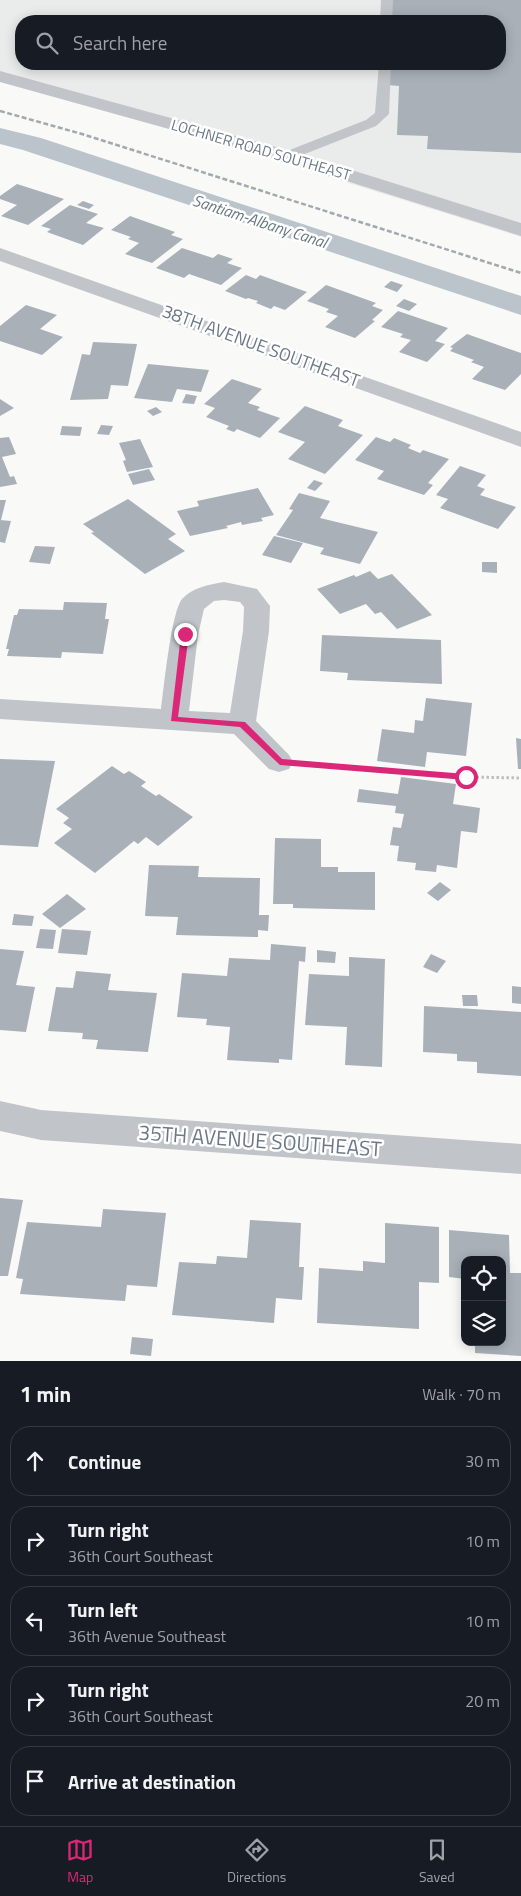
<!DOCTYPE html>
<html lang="en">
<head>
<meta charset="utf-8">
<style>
  body { margin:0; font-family:"Titillium Web",sans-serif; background:#242831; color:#f1f3f6 }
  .controls { position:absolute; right:15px; bottom:15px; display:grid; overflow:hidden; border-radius:10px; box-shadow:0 2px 12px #0003 }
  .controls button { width:45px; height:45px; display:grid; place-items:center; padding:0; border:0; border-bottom:1px solid #363941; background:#171b24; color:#f1f3f6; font:25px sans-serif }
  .stop { position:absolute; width:15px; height:15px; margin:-11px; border:4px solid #db2777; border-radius:50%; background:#fff }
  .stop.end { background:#db2777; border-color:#fff; box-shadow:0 1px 5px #0008 }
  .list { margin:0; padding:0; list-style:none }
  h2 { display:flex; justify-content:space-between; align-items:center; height:65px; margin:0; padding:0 20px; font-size:21px }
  h2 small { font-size:16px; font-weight:400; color:#9ea1a6 }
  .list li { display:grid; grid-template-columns:32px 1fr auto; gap:15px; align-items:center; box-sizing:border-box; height:70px; margin:0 10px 10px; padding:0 10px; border:1px solid #363941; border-radius:20px }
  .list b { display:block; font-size:19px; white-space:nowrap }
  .list p { margin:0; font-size:16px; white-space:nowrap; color:#9ea1a6 }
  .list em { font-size:16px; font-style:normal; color:#9ea1a6 }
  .icon { flex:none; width:28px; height:28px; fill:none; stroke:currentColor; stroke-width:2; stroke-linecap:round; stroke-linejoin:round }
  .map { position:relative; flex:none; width:521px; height:1361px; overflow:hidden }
  .search { position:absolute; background:#171b24; box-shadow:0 2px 12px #0003; left:15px; right:15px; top:15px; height:55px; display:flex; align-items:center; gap:12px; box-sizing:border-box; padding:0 18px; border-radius:20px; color:#9ea1a6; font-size:19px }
  .sheet { height:465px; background:#171b24 }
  nav { display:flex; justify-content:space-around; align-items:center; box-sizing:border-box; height:70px; border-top:1px solid #363941; background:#171b24; font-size:14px; color:#9ea1a6 }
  nav a { display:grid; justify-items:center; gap:2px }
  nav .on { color:#db2777 }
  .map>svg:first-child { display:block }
  .built { fill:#eaebeb; fill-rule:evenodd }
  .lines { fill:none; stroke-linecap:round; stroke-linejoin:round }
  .canal { fill:#bbc4ca; fill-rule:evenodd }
  .building { fill:#a9b0b8 }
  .path { stroke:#bcbec1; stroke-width:3; stroke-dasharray:2.5 2.5; stroke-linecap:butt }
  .service { fill:#c1c5c9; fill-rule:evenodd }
  .minor { fill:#c1c5c9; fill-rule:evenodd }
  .tertiary { fill:#c1c5c9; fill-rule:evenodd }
  .rail { stroke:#a3a9af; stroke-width:2.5; stroke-dasharray:5 2.5; stroke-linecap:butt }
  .route { fill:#db2777 }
  .labels { text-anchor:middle; stroke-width:5; stroke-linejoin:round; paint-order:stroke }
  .far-street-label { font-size:15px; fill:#6a7887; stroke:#fff }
  .far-water-label { font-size:16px; font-style:italic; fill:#667782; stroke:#fff }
  .street-label { font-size:18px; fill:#6a7887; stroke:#fff }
  .near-street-label { font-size:21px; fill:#6a7887; stroke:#fff }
</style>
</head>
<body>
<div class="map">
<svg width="521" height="1361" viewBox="0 0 521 1361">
  <rect width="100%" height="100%" fill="#f9faf8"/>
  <!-- built -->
  <path class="built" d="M0,0H521V237L0,74ZM21,21H500V64H21Z"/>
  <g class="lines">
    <!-- canal -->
    <polygon class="canal" points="0,128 41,138 521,296 521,315 23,150 0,144"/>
  </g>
  <!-- building -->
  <g class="building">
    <polygon points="392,0 521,0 521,153 427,149 428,136 397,135 399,86 388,85 389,64 500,64 500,21 391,21"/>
    <polygon points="17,184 64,199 28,225 1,216 17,205 0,199 0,196"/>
    <polygon points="83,201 94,205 89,209 77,205"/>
    <polygon points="70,205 98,214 86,223 104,228 83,245 47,232 51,229 41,226"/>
    <polygon points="130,216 175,232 171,235 183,239 152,263 125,254 139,243 128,239 131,237 111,230"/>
    <polygon points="182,248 213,258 218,254 233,259 227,263 242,268 221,285 189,274 184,278 156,268"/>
    <polygon points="246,275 256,279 260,275 307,292 285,310 274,306 271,309 256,303 258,301 248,298 246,299 225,291"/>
    <polygon points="391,281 403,285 397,292 384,287"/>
    <polygon points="326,285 376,303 372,306 383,310 372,320 375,321 355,338 325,327 338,316 326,312 329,309 307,301"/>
    <polygon points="404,299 417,304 409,311 396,306"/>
    <polygon points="26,305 57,315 40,329 63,337 42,355 0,341 0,326"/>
    <polygon points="398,311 448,328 435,341 445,344 427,362 399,352 411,340 400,337 403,334 381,327"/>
    <polygon points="467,334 521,353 521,374 505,390 472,379 484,367 471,362 474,360 450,351 453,348 450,347"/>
    <polygon points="93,342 137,344 128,386 111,385 108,399 70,400 82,354 90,355"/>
    <polygon points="148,364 209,370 201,392 177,389 172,402 134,398"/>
    <polygon points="232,379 262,389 248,403 260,407 257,410 280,418 260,438 237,429 234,432 226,429 229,426 206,417 215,408 204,404"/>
    <polygon points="186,394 197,396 194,404 182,403"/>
    <polygon points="0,399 14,408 0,416"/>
    <polygon points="305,406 343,420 338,426 363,435 325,474 288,459 305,442 278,432"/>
    <polygon points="156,407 162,412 153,416 147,411"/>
    <polygon points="101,425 113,426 109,435 97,434"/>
    <polygon points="62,426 82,427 80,436 60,435"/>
    <polygon points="9,437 16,454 2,457 10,477 14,476 17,484 0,487 0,438"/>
    <polygon points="376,437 390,442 394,438 411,445 408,448 420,453 423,450 449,459 428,483 433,485 424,495 377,479 384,471 355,460"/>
    <polygon points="140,439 153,467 127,472 123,461 126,460 119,443"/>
    <polygon points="460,466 486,475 477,486 485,489 480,495 516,507 498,529 440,508 448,499 436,495"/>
    <polygon points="149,469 155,480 133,485 128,474"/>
    <polygon points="314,480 323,483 315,491 307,488"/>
    <polygon points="258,488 274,515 261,518 263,521 242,525 241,522 226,526 228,528 190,536 177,511 199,506 197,501"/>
    <polygon points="299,493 330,501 320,518 378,532 360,564 320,554 324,548 276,535 293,510 289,509"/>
    <polygon points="128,499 176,534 168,539 185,551 145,574 91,533 94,532 83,524"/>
    <polygon points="0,500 6,500 1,520 0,520"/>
    <polygon points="0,520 11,521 5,543 0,542"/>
    <polygon points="274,536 303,543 291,563 262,555"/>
    <polygon points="35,546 55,547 50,564 29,562"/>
    <polygon points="482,562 497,562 497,573 482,572"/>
    <polygon points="370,571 378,579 392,574 432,615 397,629 381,612 375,614 366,604 340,614 317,589 354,575 356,577"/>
    <polygon points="64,602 107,603 105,619 109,619 103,654 62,652 61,658 7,656 9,649 6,649 14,615 17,615 19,609 63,610"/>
    <polygon points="322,635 441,640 442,684 347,680 348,673 320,671"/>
    <polygon points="426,698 472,703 466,756 427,752 425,767 377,761 382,729 414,733 415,720 423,721"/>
    <polygon points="516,738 521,739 521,769 518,769"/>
    <polygon points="0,759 55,761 38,847 0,845"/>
    <polygon points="112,766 124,774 129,771 146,782 141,786 156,796 159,794 193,817 158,846 146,837 138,844 134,841 95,873 54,843 72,829 63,823 69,818 56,809"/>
    <polygon points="401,777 456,784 453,804 480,808 477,833 461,831 457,868 437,865 436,872 415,870 416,863 397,861 399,846 390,845 393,827 401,828 404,814 395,813 396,806 357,802 359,789 398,794"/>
    <polygon points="275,838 321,839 321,867 338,867 338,872 375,872 375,910 293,908 293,904 273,904"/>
    <polygon points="149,865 199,866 198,877 260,878 259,915 269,915 268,931 258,930 258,937 176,935 178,917 145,916"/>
    <polygon points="440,882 451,890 438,901 427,893"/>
    <polygon points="67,894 86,909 60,928 42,914"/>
    <polygon points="14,914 34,916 32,926 12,925"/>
    <polygon points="40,929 56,930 53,949 36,948"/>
    <polygon points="62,929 91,931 87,955 58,953"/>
    <polygon points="271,944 306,947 305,962 299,961 292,1060 279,1059 279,1063 227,1060 230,1027 206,1025 207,1019 177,1017 182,973 227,976 229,958 270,960"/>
    <polygon points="0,949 24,951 16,985 35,987 26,1032 0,1030"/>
    <polygon points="317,950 336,952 335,963 317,962"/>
    <polygon points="431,954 446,961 437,973 423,967"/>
    <polygon points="349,957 385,959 382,1067 345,1065 347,1027 305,1025 309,974 349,976"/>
    <polygon points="76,971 111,974 108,990 157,993 148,1052 96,1049 98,1040 82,1039 83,1033 48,1031 56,987 73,988"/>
    <polygon points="512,986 521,987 521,1004 512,1003"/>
    <polygon points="462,995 477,995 478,1006 463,1006"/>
    <polygon points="424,1006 521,1012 521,1076 477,1073 477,1062 457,1061 457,1054 423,1052"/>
    <polygon points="0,1198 23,1200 8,1276 0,1276"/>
    <polygon points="103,1209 166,1213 157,1287 127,1285 125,1301 20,1294 23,1279 16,1278 27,1222 101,1227"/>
    <polygon points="250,1220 301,1223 299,1267 304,1267 302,1300 276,1298 274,1323 172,1315 179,1262 216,1264 217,1256 247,1258"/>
    <polygon points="385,1223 439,1227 439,1283 419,1282 419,1329 317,1323 319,1268 363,1271 363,1261 385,1263"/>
    <polygon points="449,1230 509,1235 510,1273 521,1273 521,1356 475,1353 475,1342 502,1342 502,1260 465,1260 465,1279 449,1277"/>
    <polygon points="132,1337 153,1339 151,1356 130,1354"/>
  </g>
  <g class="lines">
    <!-- path -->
    <polyline class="path" points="307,764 466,777 521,778"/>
    <!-- service -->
    <g class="service">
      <polygon points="381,0 393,0 392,21 380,21"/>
      <polygon points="379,64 391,64 389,114 376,126 292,159 282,159 280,156 282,153 366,120 375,113"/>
    </g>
    <!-- minor -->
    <g class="minor">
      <polygon points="0,248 521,432 521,447 0,261"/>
      <path d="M224,582L257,589L270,606L269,631L256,721L289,755L293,762L289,769L279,772L269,769L234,734L0,719V699L161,709C164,688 171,613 182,599C193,587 208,585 224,582ZM224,600L240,602L244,607L243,631L230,713L189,711L198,635L204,609L214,601Z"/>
      <polygon points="0,1101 41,1110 521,1144 521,1174 41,1140 0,1131"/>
    </g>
    <!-- tertiary -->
    <polygon class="tertiary" points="0,71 294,152 521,223 521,236 280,160 0,82"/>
    <!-- rail -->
    <polyline class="rail" points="0,111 82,134 521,273"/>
  </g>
  <!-- route -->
  <polygon class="route" points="185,632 189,634 178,717 245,722 282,759 466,774 470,777 466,780 280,765 240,727 171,721 181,634"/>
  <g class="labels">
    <!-- far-street labels -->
    <g class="far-street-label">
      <text transform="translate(261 150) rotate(16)" y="5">LOCHNER ROAD SOUTHEAST</text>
    </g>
    <!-- far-water labels -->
    <g class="far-water-label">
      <text transform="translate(260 221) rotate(18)" y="6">Santiam-Albany Canal</text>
    </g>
    <!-- street labels -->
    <g class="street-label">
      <text transform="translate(261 346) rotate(20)" y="6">38TH AVENUE SOUTHEAST</text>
    </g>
    <!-- near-street labels -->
    <g class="near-street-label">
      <text transform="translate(260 1141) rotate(4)" y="7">35TH AVENUE SOUTHEAST</text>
    </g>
  </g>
</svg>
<div class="controls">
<button><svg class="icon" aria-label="locate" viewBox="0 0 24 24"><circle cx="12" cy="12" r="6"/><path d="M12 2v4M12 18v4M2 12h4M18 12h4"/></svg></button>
<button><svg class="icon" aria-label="layers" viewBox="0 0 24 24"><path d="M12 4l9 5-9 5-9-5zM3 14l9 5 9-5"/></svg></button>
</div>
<div class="stop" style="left:466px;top:777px"></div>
<div class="stop end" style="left:185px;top:634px"></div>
<div class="search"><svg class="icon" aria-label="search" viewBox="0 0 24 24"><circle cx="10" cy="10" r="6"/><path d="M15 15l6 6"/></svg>Search here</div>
</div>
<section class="sheet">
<h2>1 min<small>Walk · 70 m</small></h2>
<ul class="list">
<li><svg class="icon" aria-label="ahead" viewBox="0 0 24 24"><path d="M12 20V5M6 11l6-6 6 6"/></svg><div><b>Continue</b></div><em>30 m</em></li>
<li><svg class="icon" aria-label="right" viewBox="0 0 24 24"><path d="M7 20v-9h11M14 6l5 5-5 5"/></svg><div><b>Turn right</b><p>36th Court Southeast</p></div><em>10 m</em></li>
<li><svg class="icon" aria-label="left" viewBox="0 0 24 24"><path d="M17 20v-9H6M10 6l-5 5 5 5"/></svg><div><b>Turn left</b><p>36th Avenue Southeast</p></div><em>10 m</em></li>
<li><svg class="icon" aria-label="right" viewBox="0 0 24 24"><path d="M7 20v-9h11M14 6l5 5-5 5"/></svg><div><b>Turn right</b><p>36th Court Southeast</p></div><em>20 m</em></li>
<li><svg class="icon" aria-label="arrive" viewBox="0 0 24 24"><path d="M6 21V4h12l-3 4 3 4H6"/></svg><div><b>Arrive at destination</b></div></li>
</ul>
</section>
<nav>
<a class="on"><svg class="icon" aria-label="map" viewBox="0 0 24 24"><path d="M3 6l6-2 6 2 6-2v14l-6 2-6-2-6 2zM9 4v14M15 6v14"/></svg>Map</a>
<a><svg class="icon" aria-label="directions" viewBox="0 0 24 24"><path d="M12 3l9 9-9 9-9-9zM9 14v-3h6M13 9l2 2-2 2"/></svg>Directions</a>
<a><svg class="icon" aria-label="saved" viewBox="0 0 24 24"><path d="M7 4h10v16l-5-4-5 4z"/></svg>Saved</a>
</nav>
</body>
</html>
